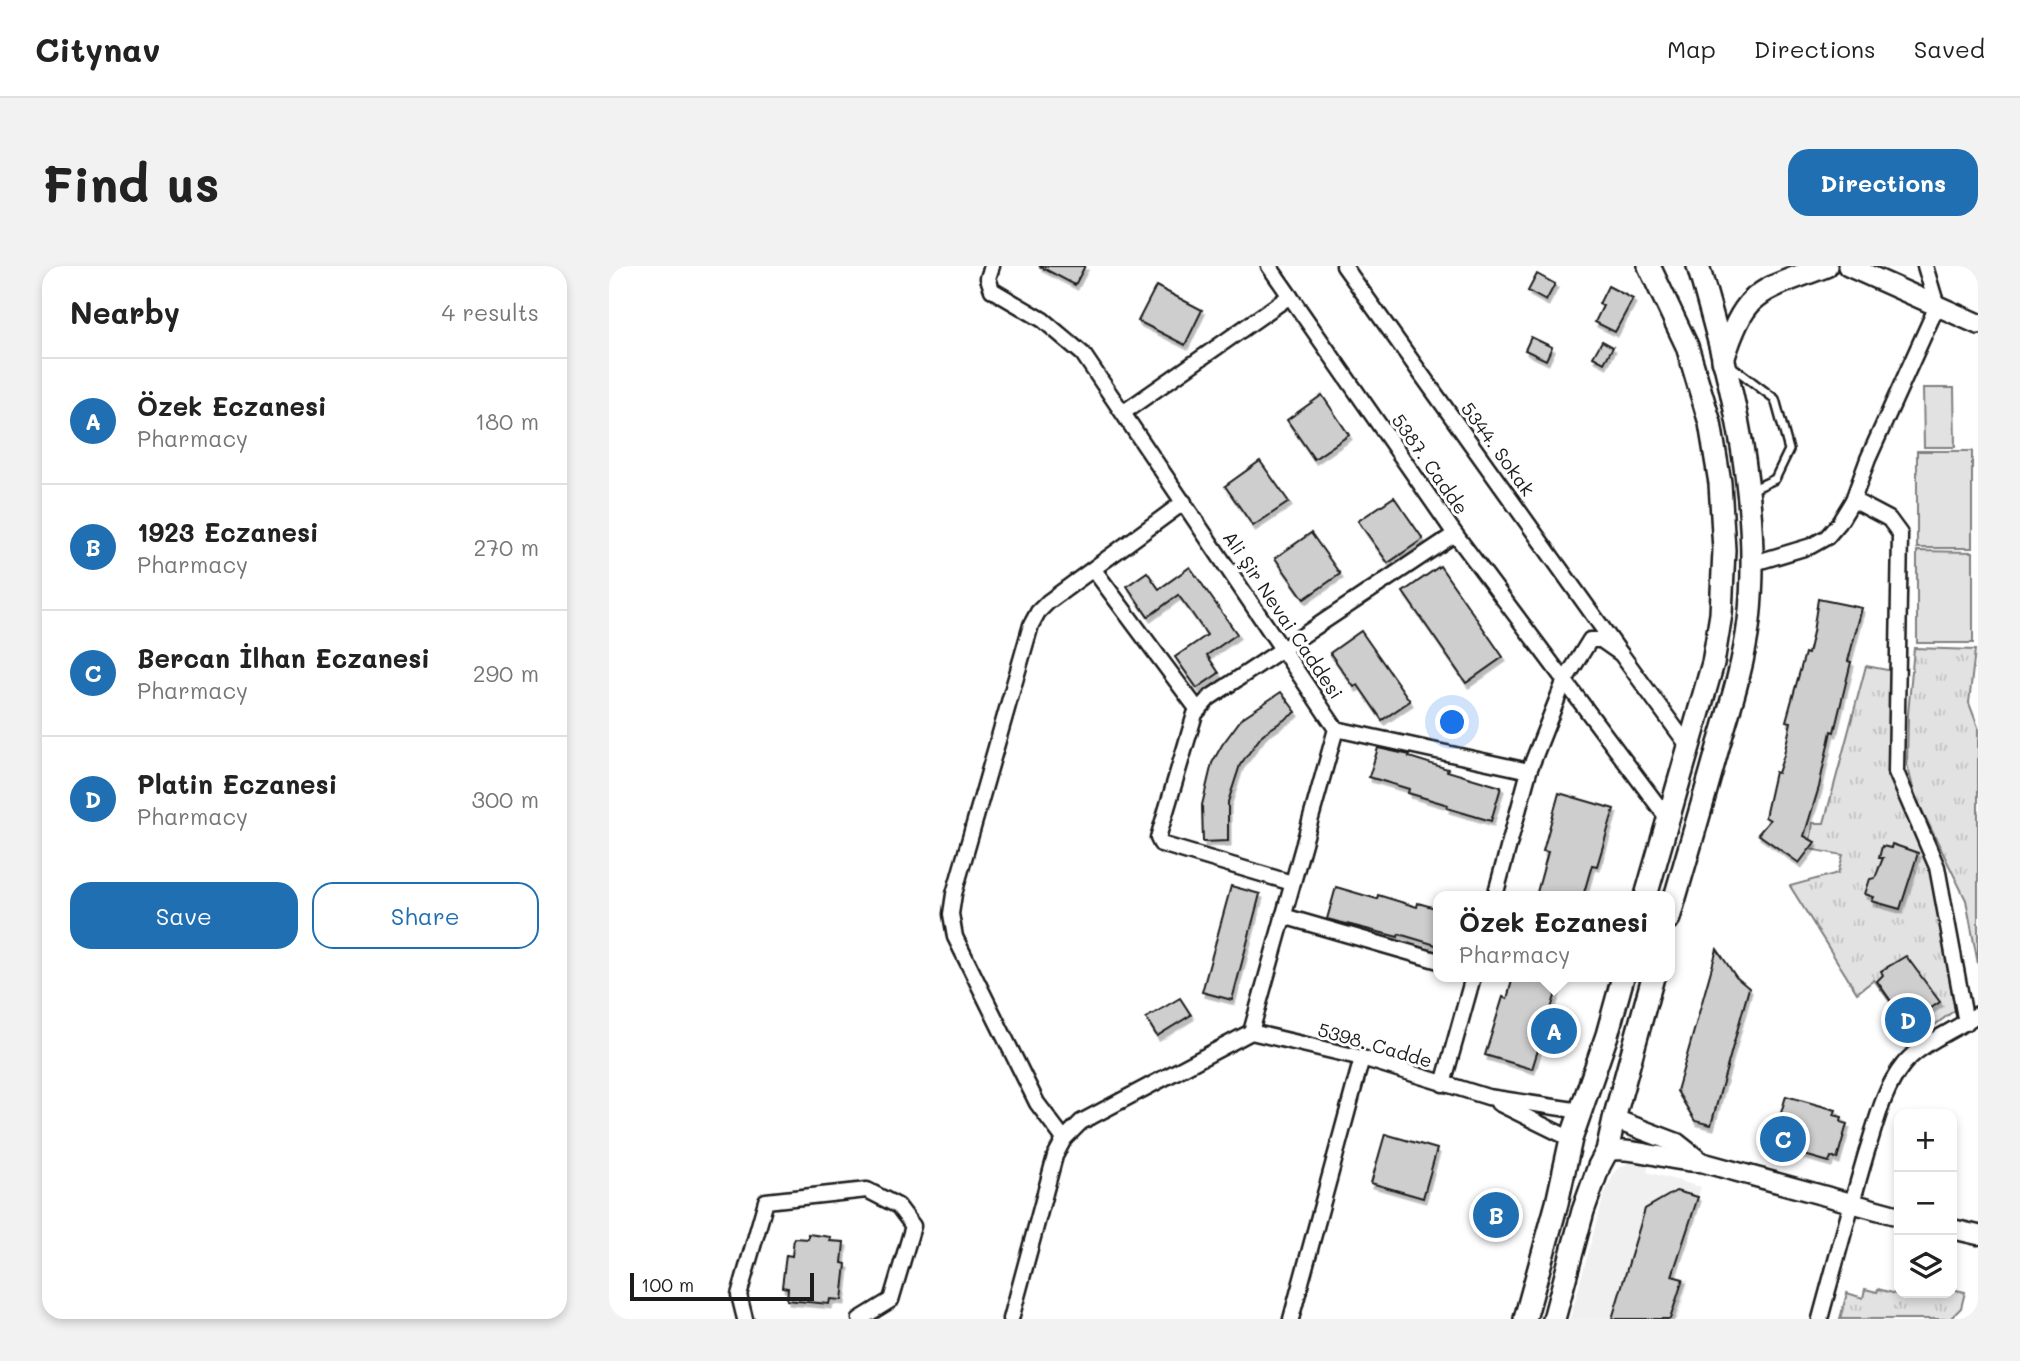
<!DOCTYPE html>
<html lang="en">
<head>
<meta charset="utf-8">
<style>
  body { margin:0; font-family:Mali,sans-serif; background:#f2f2f2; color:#222 }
  .controls { position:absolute; right:21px; bottom:21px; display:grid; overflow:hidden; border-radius:14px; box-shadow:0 4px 10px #0003 }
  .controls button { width:63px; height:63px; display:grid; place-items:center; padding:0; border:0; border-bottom:2px solid #e0e0e0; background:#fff; color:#222; font:35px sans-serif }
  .scale { position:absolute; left:21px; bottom:18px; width:184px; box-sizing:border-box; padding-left:7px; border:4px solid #1c1c1c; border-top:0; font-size:19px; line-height:24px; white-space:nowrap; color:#1c1c1c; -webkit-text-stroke:5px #fff; paint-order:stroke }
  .you { position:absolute; left:844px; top:457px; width:24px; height:24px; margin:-18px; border:5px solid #fff; border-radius:50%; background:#1a73e8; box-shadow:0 0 0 10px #1a73e833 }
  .badge { display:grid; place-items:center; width:46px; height:46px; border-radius:50%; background:#1f6fb2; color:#fff; font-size:23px; font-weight:700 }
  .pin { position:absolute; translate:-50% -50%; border:4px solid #fff; box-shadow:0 2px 7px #0006 }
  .popup { position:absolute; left:824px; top:625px; width:242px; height:91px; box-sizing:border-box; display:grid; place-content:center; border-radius:14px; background:#fff; filter:drop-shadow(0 2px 5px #0005); font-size:23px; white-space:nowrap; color:#767676 }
  .popup b { font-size:26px; color:#222 }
  .popup::after { content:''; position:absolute; left:50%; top:100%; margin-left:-14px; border:14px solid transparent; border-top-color:#fff }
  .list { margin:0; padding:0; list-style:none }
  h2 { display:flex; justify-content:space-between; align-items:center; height:91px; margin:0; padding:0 28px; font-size:30px }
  h2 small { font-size:23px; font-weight:400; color:#767676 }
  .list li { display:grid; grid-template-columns:46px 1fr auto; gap:21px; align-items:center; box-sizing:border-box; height:126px; padding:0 28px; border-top:2px solid #e0e0e0 }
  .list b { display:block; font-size:26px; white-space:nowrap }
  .list p { margin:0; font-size:23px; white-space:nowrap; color:#767676 }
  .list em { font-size:23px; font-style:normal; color:#767676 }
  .actions { display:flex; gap:14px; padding:21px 28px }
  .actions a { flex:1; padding:16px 0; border:2px solid #1f6fb2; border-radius:21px; text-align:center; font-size:24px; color:#1f6fb2 }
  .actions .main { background:#1f6fb2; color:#fff }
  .icon { flex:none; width:38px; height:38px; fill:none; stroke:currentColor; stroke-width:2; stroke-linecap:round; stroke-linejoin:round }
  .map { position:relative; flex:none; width:1369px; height:1053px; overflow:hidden; border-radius:21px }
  header { display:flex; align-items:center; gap:42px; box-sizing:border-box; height:98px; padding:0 35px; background:#fff; border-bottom:2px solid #e0e0e0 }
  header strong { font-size:33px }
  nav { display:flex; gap:38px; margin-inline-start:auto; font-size:24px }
  .intro { display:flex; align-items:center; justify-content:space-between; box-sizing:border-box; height:168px; padding:0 42px }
  h1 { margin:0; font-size:49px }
  .button { padding:18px 32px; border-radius:21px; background:#1f6fb2; color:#fff; font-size:24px; font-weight:700 }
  main { display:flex; gap:42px; padding:0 42px }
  aside { flex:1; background:#fff; border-radius:21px; box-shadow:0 4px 10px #0003 }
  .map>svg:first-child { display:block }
  .built { fill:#f0f0f0 }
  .grass { fill:#e2e2e2; stroke:#7f7f7f; stroke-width:2 }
  .park { fill:url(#park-tufts); stroke:#7f7f7f; stroke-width:2 }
  .building { fill:#cecece; stroke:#1c1c1c; stroke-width:2; filter:url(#shadow) }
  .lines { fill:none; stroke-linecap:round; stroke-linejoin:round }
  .service-casing { stroke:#1c1c1c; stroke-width:12 }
  .minor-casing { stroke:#1c1c1c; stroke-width:19 }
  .tertiary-casing { stroke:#1c1c1c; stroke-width:23 }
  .secondary-casing { stroke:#1c1c1c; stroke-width:24 }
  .primary-casing { stroke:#1c1c1c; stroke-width:26 }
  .service { stroke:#fff; stroke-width:7 }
  .minor { stroke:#fff; stroke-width:14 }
  .tertiary { stroke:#fff; stroke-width:18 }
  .secondary { stroke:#fff; stroke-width:19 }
  .primary { stroke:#fff; stroke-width:21 }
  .labels { text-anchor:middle; stroke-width:6; stroke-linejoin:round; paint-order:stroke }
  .street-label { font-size:19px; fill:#1c1c1c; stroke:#fff }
</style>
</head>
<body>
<header>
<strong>Citynav</strong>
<nav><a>Map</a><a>Directions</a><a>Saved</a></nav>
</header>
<div class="intro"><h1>Find us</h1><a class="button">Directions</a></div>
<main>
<aside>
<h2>Nearby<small>4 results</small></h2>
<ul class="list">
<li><span class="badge">A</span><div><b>Özek Eczanesi</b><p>Pharmacy</p></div><em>180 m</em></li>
<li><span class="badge">B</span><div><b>1923 Eczanesi</b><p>Pharmacy</p></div><em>270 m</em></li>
<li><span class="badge">C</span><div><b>Bercan İlhan Eczanesi</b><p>Pharmacy</p></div><em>290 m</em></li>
<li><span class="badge">D</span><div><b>Platin Eczanesi</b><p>Pharmacy</p></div><em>300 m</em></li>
</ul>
<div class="actions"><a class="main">Save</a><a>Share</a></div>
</aside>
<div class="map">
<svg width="1369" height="1053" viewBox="0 0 1369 1053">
  <defs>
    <pattern id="park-tufts" width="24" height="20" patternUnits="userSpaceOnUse" patternTransform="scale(1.75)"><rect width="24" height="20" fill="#e2e2e2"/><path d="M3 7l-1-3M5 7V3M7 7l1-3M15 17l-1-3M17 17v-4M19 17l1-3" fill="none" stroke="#c1c1c1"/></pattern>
    <filter id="shadow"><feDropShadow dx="2.5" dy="4.5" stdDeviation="0" flood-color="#0004"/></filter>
  </defs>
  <rect width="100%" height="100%" fill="#fff"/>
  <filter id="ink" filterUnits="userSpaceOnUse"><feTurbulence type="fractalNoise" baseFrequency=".0143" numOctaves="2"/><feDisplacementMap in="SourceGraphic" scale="14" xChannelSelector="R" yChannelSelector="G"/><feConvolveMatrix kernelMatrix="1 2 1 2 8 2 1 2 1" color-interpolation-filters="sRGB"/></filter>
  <g filter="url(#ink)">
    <!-- built -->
    <polygon class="built" points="1021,896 1040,899 1038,906 1092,921 1064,1010 1080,1014 1069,1053 961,1053 995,929 1006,905"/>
    <!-- grass -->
    <g class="grass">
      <polygon points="1314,122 1345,122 1346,181 1315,181"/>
      <rect x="1308" y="185" width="55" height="97"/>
      <polygon points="1308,285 1364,286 1364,377 1308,377"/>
    </g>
    <!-- park -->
    <g class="park">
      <polygon points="1305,382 1366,384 1360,437 1369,461 1369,698 1357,634 1306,530 1298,498 1299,448"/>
      <polygon points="1257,400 1284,405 1283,505 1290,531 1320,596 1346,744 1308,772 1265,714 1248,727 1181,620 1229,607 1234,589 1200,583 1204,557 1215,557"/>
      <polygon points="1290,1018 1290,1027 1343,1027 1343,1023 1356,1026 1352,1042 1341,1053 1231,1053 1238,1027 1254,1032 1256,1023 1268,1026 1269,1023 1287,1028"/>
    </g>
    <!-- building -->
    <g class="building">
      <polygon points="430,0 476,0 466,19"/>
      <polygon points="928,8 946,18 937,35 919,25"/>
      <polygon points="547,20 593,44 576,79 529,55"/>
      <polygon points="999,20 1024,33 1006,66 986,56 994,40 990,38"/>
      <polygon points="922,71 943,81 937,94 916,84"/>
      <polygon points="993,75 1004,81 995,97 984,91"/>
      <polygon points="713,129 740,169 705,193 678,154"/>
      <polygon points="651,195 680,236 644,260 616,220"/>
      <polygon points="785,231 814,273 779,297 749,255"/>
      <polygon points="702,267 731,308 695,333 666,292"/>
      <polygon points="831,300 894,391 857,417 794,326"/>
      <polygon points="581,301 628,368 598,389 610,407 588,422 566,391 598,369 582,346 569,329 539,351 518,320 538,306 550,323"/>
      <polygon points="1209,333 1253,342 1239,395 1242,396 1225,466 1222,465 1210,521 1195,570 1206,576 1190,597 1149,568 1161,554 1156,551 1166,506 1169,507 1175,489 1182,456 1177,455 1196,387 1199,388 1204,366"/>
      <polygon points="752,365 801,435 773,454 749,419 745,421 721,387"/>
      <polygon points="672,426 687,446 654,468 631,499 619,536 619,575 594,576 593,539 603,497 613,479 633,452"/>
      <polygon points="769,482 801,489 800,491 839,503 838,505 892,521 882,555 838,542 839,539 799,527 800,523 760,511"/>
      <polygon points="950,527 1005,543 988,600 983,599 974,630 927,630 939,586 934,585"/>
      <polygon points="1283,578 1309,587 1291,643 1263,635 1265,631 1256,628 1261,613 1266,612 1274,592 1270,592 1273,580 1282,582"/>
      <polygon points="622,620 651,628 623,734 593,726"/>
      <polygon points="727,621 768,633 769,629 808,641 809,637 830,643 830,680 790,668 789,671 718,653"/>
      <polygon points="1108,683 1127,711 1140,722 1102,859 1086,855 1068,825"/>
      <polygon points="1297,690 1331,736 1298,758 1268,715 1274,709 1272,705"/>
      <polygon points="904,711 952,711 923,803 876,789 894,731 898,733"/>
      <polygon points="571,732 582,749 548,770 537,752"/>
      <polygon points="1177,830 1227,844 1225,849 1233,851 1232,856 1238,858 1228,893 1222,891 1220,896 1171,882 1173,877 1164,874"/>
      <polygon points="776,868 828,883 814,932 762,917"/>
      <polygon points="1067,925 1089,931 1063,1010 1074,1013 1061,1053 1003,1053 1036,943"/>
      <polygon points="199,968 222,971 221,975 235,976 233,997 237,998 233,1034 221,1033 220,1038 178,1034 179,1022 173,1021 177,989 183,990 185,972 199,973"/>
    </g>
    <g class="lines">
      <!-- service casing -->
      <g class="service-casing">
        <polyline id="service" points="1121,99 1166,133 1180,184 1166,213 1140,225"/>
      </g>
      <!-- minor casing -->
      <g class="minor-casing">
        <g id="minor">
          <polyline points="383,0 379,12 383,24 434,54 474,88 727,463 642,766"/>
          <polyline points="660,0 846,268 1059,553"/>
          <polyline points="735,0 1012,388"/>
          <polyline points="515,146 681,30"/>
          <polyline points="1244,234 1280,253 1291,268 1287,506 1328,601 1357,757"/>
          <polyline points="1142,298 1202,280 1218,271 1230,257 1244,234 1259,193 1328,40 1316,0"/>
          <polyline points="485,304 589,444"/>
          <polyline points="727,463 920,505"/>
          <polyline points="683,617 552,578 549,572 586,448 600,432 846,268"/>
          <polyline points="886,630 920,505 955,416 981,374 992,374 1012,388 1080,481"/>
          <polyline points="674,650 830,695"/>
          <polyline points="642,766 753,792 879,831 972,845"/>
          <polyline points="834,818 864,711"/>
          <polyline points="889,837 962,873"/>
          <polyline points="455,873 428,837 346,671 342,648 345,628 422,359 429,346 439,336 575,236"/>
          <polyline points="136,1053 130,1029 157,935 258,924 289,940 304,960 282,1034 251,1053"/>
          <polyline points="402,1053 446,890 455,873 472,856 642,766"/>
          <polyline points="682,1053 753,792"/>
          <path d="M1211,1053C1226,998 1241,943 1257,888C1267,858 1274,824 1294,799C1310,778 1347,764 1369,748"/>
        </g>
      </g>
      <!-- tertiary casing -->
      <g class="tertiary-casing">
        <g id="tertiary">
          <polyline points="1005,853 1068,877 1092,896"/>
          <path d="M998,885C1029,881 1061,896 1092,896L1290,950"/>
          <polyline points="1343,963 1369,969"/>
        </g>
      </g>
      <!-- secondary casing -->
      <g class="secondary-casing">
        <polyline id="secondary" points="1239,0 1369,58"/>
      </g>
      <!-- primary casing -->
      <g class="primary-casing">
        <g id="primary">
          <path d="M1114,94C1137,21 1151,26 1217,0"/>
          <polyline points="1037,630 1104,397 1112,348 1115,284 1111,217 1101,157 1078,80 1040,0"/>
          <path d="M1060,652C1077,594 1094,536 1110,478C1122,438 1135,397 1140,355C1153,234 1123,115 1089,0"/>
          <polyline points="916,1053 948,937 962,873 998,769 1014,711"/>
          <polyline points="945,1053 974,945 990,900 998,885 1005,853 1044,711"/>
        </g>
      </g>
      <!-- service -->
      <use href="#service" class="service"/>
      <!-- minor -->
      <use href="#minor" class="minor"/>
      <!-- tertiary -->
      <use href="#tertiary" class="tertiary"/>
      <!-- secondary -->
      <use href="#secondary" class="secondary"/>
      <!-- primary -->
      <use href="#primary" class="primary"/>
    </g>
  </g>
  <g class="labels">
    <!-- street labels -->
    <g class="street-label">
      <text transform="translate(889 183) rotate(54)" y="7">5344. Sokak</text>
      <text transform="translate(821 198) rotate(55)" y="7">5387. Cadde</text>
      <text transform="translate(674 349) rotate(56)" y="7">Ali Şir Nevai Caddesi</text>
      <text transform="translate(766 779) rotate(16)" y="7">5398. Cadde</text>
    </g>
  </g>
</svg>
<div class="controls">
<button>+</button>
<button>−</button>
<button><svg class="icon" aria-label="layers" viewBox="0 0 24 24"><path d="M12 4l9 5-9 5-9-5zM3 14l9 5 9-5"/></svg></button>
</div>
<div class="scale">100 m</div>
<div class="you"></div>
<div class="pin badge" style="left:945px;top:765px">A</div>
<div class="popup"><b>Özek Eczanesi</b>Pharmacy</div>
<div class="pin badge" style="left:887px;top:949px">B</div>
<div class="pin badge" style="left:1174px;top:873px">C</div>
<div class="pin badge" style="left:1299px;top:754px">D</div>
</div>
</main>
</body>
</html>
